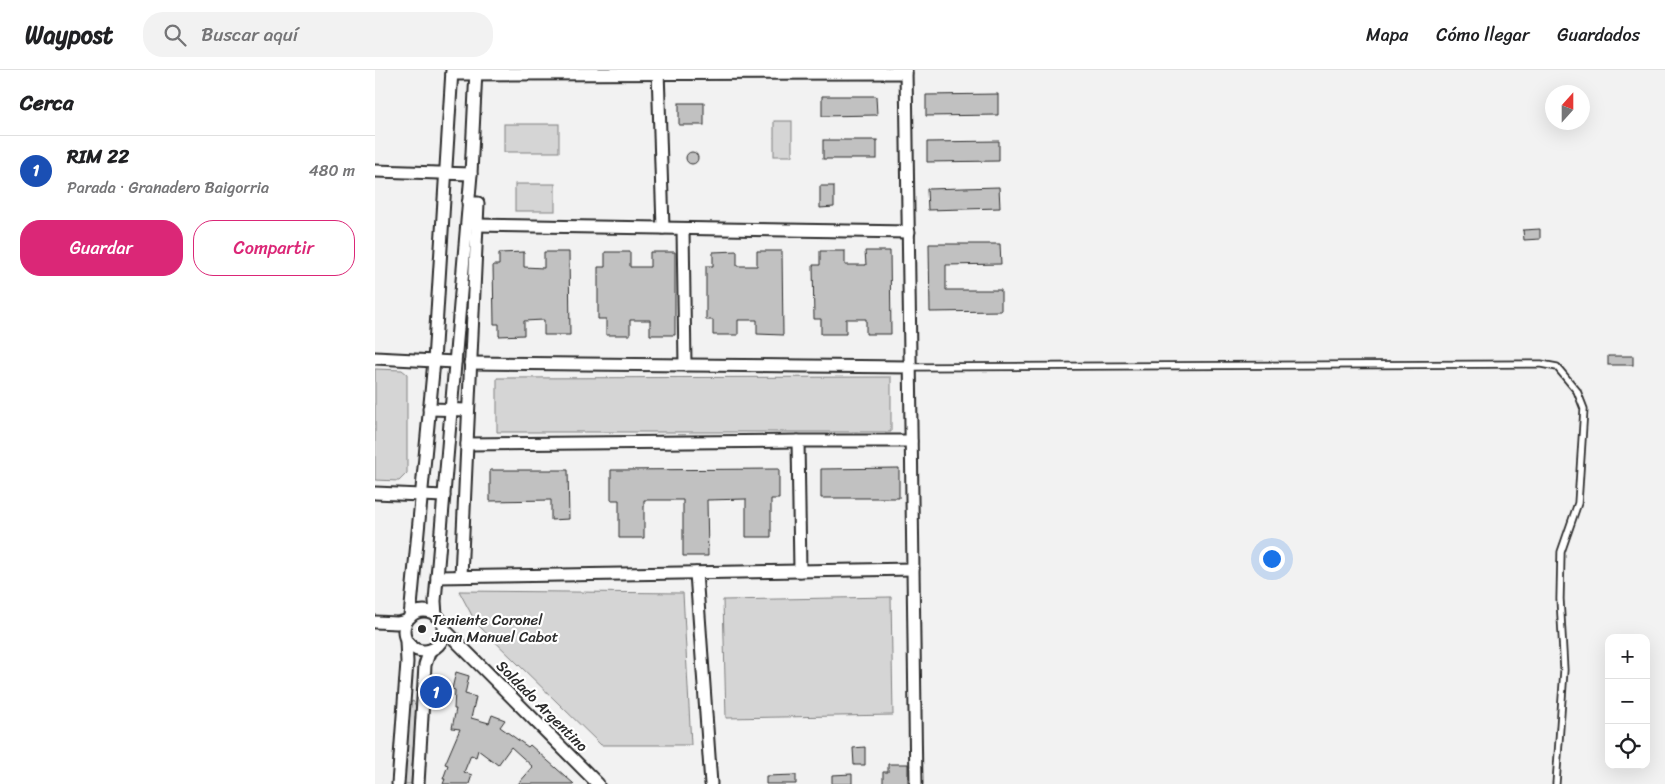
<!DOCTYPE html>
<html lang="es">
<head>
<meta charset="utf-8">
<style>
  body { margin:0; font-family:Sriracha,sans-serif; background:#f2f2f2; color:#202124 }
  .controls { position:absolute; right:15px; bottom:15px; display:grid; overflow:hidden; border-radius:10px; box-shadow:0 5px 20px #0002 }
  .controls button { width:45px; height:45px; display:grid; place-items:center; padding:0; border:0; border-bottom:1px solid #e0e0e0; background:#fff; color:#202124; font:25px sans-serif }
  .compass { position:absolute; left:1170px; top:15px; width:45px; height:45px; border-radius:50%; background:#fff; box-shadow:0 5px 20px #0002; rotate:21deg }
  .you { position:absolute; left:896px; top:488px; width:18px; height:18px; margin:-12px; border:4px solid #fff; border-radius:50%; background:#1a73e8; box-shadow:0 0 0 8px #1a73e833 }
  .badge { display:grid; place-items:center; width:32px; height:32px; border-radius:50%; background:#db2777; color:#fff; font-size:16px; font-weight:700 }
  .pin { position:absolute; translate:-50% -50%; border:2px solid #fff; box-shadow:0 1px 5px #0006 }
  .list { margin:0; padding:0; list-style:none }
  h2 { display:flex; justify-content:space-between; align-items:center; height:65px; margin:0; padding:0 20px; font-size:21px }
  h2 small { font-size:16px; font-weight:400; color:#757577 }
  .list li { display:grid; grid-template-columns:32px 1fr auto; gap:15px; align-items:center; box-sizing:border-box; height:70px; padding:0 20px; border-top:1px solid #e0e0e0 }
  .list b { display:block; font-size:19px; white-space:nowrap }
  .list p { margin:0; font-size:16px; white-space:nowrap; color:#757577 }
  .list em { font-size:16px; font-style:normal; color:#757577 }
  .actions { display:flex; gap:10px; padding:15px 20px }
  .actions a { flex:1; padding:11px 0; border:1px solid #db2777; border-radius:20px; text-align:center; font-size:18px; color:#db2777 }
  .actions .main { background:#db2777; color:#fff }
  .icon { flex:none; width:28px; height:28px; fill:none; stroke:currentColor; stroke-width:2; stroke-linecap:round; stroke-linejoin:round }
  .map { position:relative; flex:none; width:1290px; height:714px; overflow:hidden }
  header { display:flex; align-items:center; gap:30px; box-sizing:border-box; height:70px; padding:0 25px; background:#fff; border-bottom:1px solid #e0e0e0 }
  header strong { font-size:24px }
  nav { display:flex; gap:28px; margin-inline-start:auto; font-size:18px }
  .search { width:350px; height:45px; background:#f2f2f2; display:flex; align-items:center; gap:12px; box-sizing:border-box; padding:0 18px; border-radius:20px; color:#757577; font-size:19px }
  main { display:flex }
  aside { flex:1; background:#fff }
  .map>svg:first-child { display:block }
  .green { fill:#d5d5d5; stroke:#808080 }
  .building { fill:#c1c1c1; stroke:#2b2b2b }
  .lines { fill:none; stroke-linecap:round; stroke-linejoin:round }
  .lane-casing { stroke:#2b2b2b; stroke-width:9 }
  .street-casing { stroke:#2b2b2b; stroke-width:15 }
  .lane { stroke:#fff; stroke-width:5.5 }
  .street { stroke:#fff; stroke-width:11 }
  .poi-dot { fill:#2b2b2b; stroke:#fff; stroke-width:2 }
  .labels { text-anchor:middle; stroke-width:4.5; stroke-linejoin:round; paint-order:stroke }
  .poi-label { font-size:15px; fill:#2b2b2b; stroke:#fff; text-anchor:start }
  .street-label { font-size:15px; fill:#2b2b2b; stroke:#fff }
</style>
</head>
<body>
<header>
<strong>Waypost</strong>
<div class="search"><svg class="icon" aria-label="search" viewBox="0 0 24 24"><circle cx="10" cy="10" r="6"/><path d="M15 15l6 6"/></svg>Buscar aquí</div>
<nav><a>Mapa</a><a>Cómo llegar</a><a>Guardados</a></nav>
</header>
<main>
<aside>
<h2>Cerca<small></small></h2>
<ul class="list">
<li><span class="badge" style="background:#1a4fb4">1</span><div><b>RIM 22</b><p>Parada · Granadero Baigorria</p></div><em>480 m</em></li>
</ul>
<div class="actions"><a class="main">Guardar</a><a>Compartir</a></div>
</aside>
<div class="map">
<svg width="1290" height="714" viewBox="0 0 1290 714">
  <rect width="100%" height="100%" fill="#f2f2f2"/>
  <filter id="ink" filterUnits="userSpaceOnUse"><feTurbulence type="fractalNoise" baseFrequency=".02" numOctaves="2"/><feDisplacementMap in="SourceGraphic" scale="10" xChannelSelector="R" yChannelSelector="G"/><feConvolveMatrix kernelMatrix="1 2 1 2 8 2 1 2 1" color-interpolation-filters="sRGB"/></filter>
  <g filter="url(#ink)">
    <!-- green -->
    <g class="green">
      <rect x="399" y="51" width="18" height="35"/>
      <rect x="129" y="54" width="55" height="28"/>
      <rect x="140" y="114" width="40" height="27"/>
      <polygon points="0,299 27,300 32,304 32,403 24,411 0,410"/>
      <polygon points="516,307 516,362 122,362 122,308"/>
      <polygon points="84,521 308,523 316,675 226,675 101,553"/>
      <polygon points="516,527 518,645 351,648 348,530"/>
      <polygon points="38,631 41,636 36,714 28,714 34,633"/>
    </g>
    <!-- building -->
    <g class="building">
      <polygon points="623,24 623,45 551,46 551,25"/>
      <polygon points="447,26 501,26 502,45 447,46"/>
      <rect x="304" y="33" width="25" height="22"/>
      <rect x="448" y="70" width="54" height="19"/>
      <polygon points="624,71 624,91 552,92 552,72"/>
      <circle cx="317" cy="88" r="6"/>
      <polygon points="445,116 459,116 459,137 445,138"/>
      <polygon points="624,117 625,138 553,140 552,119"/>
      <polygon points="1165,159 1165,169 1149,170 1148,160"/>
      <polygon points="554,174 625,174 626,194 571,195 571,220 626,220 626,241 555,242"/>
      <polygon points="362,181 362,196 382,196 382,181 407,181 408,265 382,264 382,250 363,250 363,265 338,265 338,250 331,250 331,196 338,196 338,182"/>
      <polygon points="445,181 470,181 470,195 491,195 490,181 515,181 516,264 491,264 491,249 471,249 471,264 446,264 446,249 439,249 438,195 445,195"/>
      <polygon points="149,182 149,197 169,198 169,182 194,182 195,265 169,265 169,250 149,251 149,265 124,266 124,254 119,254 118,195 124,195 124,183"/>
      <polygon points="230,182 255,182 255,197 275,197 275,182 300,182 300,265 275,265 275,250 255,250 255,265 231,265 231,249 223,249 223,197 230,197"/>
      <rect x="1233" y="286" width="25" height="9"/>
      <polygon points="524,398 524,428 446,428 446,399"/>
      <polygon points="404,399 404,429 396,429 396,467 371,467 371,429 332,430 333,486 308,486 308,430 269,430 269,468 244,468 244,430 236,430 236,400"/>
      <polygon points="115,400 193,400 194,449 176,450 176,430 115,431"/>
      <polygon points="81,602 94,606 90,624 101,627 96,648 114,653 117,645 130,650 125,657 153,677 155,675 199,714 143,714 158,697 136,677 123,695 103,680 101,687 96,685 89,702 97,705 94,714 68,714 70,709 68,709 73,695 70,694 85,659 77,658 81,639 79,639 80,620 77,619"/>
      <polygon points="490,677 490,695 479,695 478,678"/>
      <polygon points="513,694 533,694 533,714 508,714 508,702 513,702"/>
      <polygon points="477,704 477,714 457,714 457,705"/>
      <polygon points="421,705 421,714 391,714 391,706"/>
    </g>
    <g class="lines">
      <!-- lane casing -->
      <g class="lane-casing">
        <polyline id="lane" points="535,297 1166,294 1182,297 1202,321 1209,339 1203,433 1186,482 1185,529 1189,600 1181,714"/>
      </g>
      <!-- street casing -->
      <g class="street-casing">
        <g id="street">
          <polyline points="283,0 288,158"/>
          <polyline points="531,0 541,714"/>
          <polyline points="77,4 531,3"/>
          <polyline points="0,101 96,104"/>
          <polyline points="102,155 534,162"/>
          <polyline points="308,159 310,295"/>
          <polyline points="0,288 80,292"/>
          <polyline points="95,293 535,297"/>
          <polyline points="54,339 93,340"/>
          <polyline points="423,371 425,501"/>
          <polyline points="92,374 423,371 536,371"/>
          <polyline points="0,423 69,426"/>
          <polyline points="321,503 336,714"/>
          <polyline points="86,506 103,133 93,133"/>
          <polyline points="62,507 538,499"/>
          <circle cx="49" cy="561" r="20"/>
          <polyline points="61,546 60,531 96,104 101,0"/>
          <polyline points="35,547 59,291 77,0"/>
          <polyline points="0,552 22,553 31,551"/>
          <polyline points="68,558 223,714"/>
          <polyline points="23,714 32,592 31,571"/>
          <polyline points="43,714 50,595 55,580"/>
        </g>
      </g>
      <!-- lane -->
      <use href="#lane" class="lane"/>
      <!-- street -->
      <use href="#street" class="street"/>
    </g>
  </g>
  <!-- markers -->
  <circle class="poi-dot" cx="47" cy="559" r="5"/>
  <g class="labels">
    <!-- poi labels -->
    <g class="poi-label">
      <text x="57" y="555">Teniente Coronel<tspan x="57" dy="17">Juan Manuel Cabot</tspan></text>
    </g>
    <!-- street labels -->
    <g class="street-label">
      <text transform="translate(167 636) rotate(45)" y="5">Soldado Argentino</text>
    </g>
  </g>
</svg>
<div class="controls">
<button>+</button>
<button>−</button>
<button><svg class="icon" aria-label="locate" viewBox="0 0 24 24"><circle cx="12" cy="12" r="6"/><path d="M12 2v4M12 18v4M2 12h4M18 12h4"/></svg></button>
</div>
<svg class="compass" viewBox="-18 -18 36 36"><path d="M0-13l5 13h-10z" fill="#e53935"/><path d="M0 13l5-13h-10z" fill="#757577"/></svg>
<div class="you"></div>
<div class="pin badge" style="left:61px;top:622px;background:#1a4fb4">1</div>
</div>
</main>
</body>
</html>
